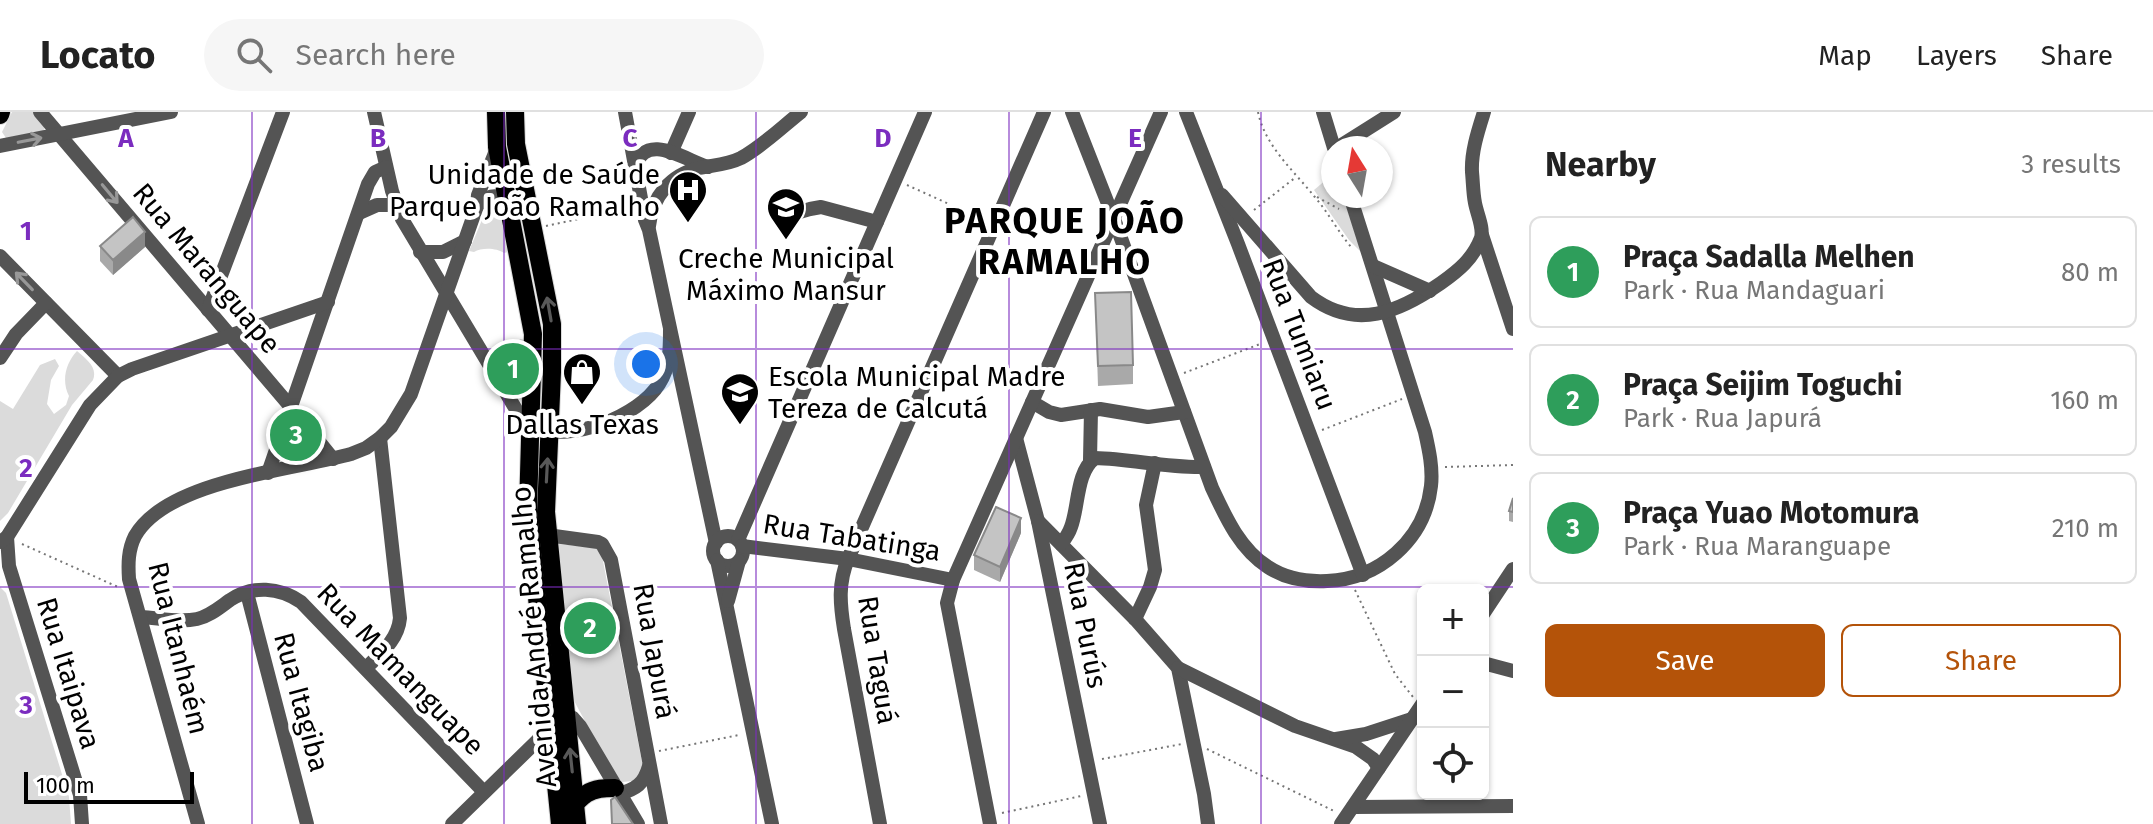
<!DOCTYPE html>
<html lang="en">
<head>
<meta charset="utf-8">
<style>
  body { margin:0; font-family:"Fira Sans",sans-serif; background:#f6f6f6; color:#222 }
  .controls { position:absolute; right:24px; bottom:24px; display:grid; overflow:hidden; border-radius:12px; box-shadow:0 2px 6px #0004 }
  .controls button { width:72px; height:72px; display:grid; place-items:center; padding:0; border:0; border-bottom:2px solid #e0e0e0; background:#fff; color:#222; font:40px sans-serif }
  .compass { position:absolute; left:1321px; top:24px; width:72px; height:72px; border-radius:50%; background:#fff; box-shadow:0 2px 6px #0004; rotate:349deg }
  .scale { position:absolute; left:24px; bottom:20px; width:170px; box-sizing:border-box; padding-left:8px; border:4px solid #000; border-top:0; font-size:22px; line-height:28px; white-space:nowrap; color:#000; -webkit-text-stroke:6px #fff; paint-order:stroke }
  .you { position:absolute; left:646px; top:252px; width:28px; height:28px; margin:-20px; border:6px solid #fff; border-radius:50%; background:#1a73e8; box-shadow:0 0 0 12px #1a73e833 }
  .badge { display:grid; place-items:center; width:52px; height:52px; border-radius:50%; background:#b45309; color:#fff; font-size:26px; font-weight:700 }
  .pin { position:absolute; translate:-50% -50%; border:4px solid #fff; box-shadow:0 2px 8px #0006 }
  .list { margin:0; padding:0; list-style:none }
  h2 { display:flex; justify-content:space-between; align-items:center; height:104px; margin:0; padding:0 32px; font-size:34px }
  h2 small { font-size:26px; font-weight:400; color:#767676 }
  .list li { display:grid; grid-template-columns:52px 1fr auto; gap:24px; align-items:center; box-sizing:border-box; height:112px; margin:0 16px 16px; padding:0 16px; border:2px solid #e0e0e0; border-radius:12px }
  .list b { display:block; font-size:30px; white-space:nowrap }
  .list p { margin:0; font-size:26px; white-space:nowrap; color:#767676 }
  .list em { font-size:26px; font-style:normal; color:#767676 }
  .actions { display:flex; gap:16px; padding:24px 32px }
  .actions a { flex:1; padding:18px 0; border:2px solid #b45309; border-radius:12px; text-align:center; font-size:28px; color:#b45309 }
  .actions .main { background:#b45309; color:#fff }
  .icon { flex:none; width:44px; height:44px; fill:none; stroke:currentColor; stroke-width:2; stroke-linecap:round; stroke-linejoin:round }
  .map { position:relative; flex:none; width:1513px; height:712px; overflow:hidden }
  header { display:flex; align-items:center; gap:48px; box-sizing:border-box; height:112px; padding:0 40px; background:#fff; border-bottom:2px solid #e0e0e0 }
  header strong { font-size:38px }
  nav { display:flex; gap:44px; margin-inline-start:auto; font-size:28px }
  .search { width:560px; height:72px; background:#f6f6f6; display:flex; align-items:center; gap:20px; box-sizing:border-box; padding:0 28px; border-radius:44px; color:#767676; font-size:30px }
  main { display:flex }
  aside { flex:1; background:#fff }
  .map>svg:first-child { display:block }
  .green { fill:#dbdbdb }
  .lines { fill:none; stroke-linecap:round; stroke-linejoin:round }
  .major-casing { stroke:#dbdbdb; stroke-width:20 }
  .path { stroke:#767676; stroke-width:2; stroke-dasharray:2 4; stroke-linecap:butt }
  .minor { stroke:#545454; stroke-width:14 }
  .major { stroke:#000; stroke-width:18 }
  .wall { fill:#a9a9a9 }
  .shaded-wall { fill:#898989 }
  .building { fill:#c4c4c4; stroke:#898989; stroke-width:2 }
  .oneway { stroke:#989898 }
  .oneway2 { stroke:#595959 }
  .grid { fill:none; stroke:#7b2cbf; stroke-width:2; stroke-opacity:0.55 }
  .labels { text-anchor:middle; stroke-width:8; stroke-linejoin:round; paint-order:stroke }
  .poi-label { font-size:28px; fill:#000; stroke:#fff }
  .street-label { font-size:28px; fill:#000; stroke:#fff }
  .district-label { font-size:36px; font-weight:bold; letter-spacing:2px; fill:#000; stroke:#fff }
  .grid-label { font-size:26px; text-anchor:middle; font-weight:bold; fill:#7b2cbf; stroke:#fff; stroke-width:8; stroke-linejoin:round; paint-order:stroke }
</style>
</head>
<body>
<header>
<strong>Locato</strong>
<div class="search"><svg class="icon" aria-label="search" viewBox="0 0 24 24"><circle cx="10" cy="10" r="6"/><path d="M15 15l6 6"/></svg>Search here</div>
<nav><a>Map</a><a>Layers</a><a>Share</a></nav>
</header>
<main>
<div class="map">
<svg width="1513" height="712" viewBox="0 0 1513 712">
  <rect width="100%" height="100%" fill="#fff"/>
  <!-- green -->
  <g class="green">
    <polygon points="12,0 33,0 45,16 43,19 6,26 2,20"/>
    <polygon points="1333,62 1333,84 1343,84 1361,140 1349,128 1314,78"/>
    <path d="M489,91H500L512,139L504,141C497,136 482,135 474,140L469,139Z"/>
    <polygon points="520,227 527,228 523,280 518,282 514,280 488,239 493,237 499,239 511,238"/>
    <path d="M77,239C86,247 98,255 93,268L72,293L8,401L0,409V289L13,297L40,253L55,247L59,254L51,268L47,292L54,302L66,293L69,284C61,268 66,251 77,239Z"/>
    <polygon points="292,310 295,311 316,335 314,340 283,346 281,342"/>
    <polygon points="559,432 597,436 602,444 643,655 642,660 633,669 622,670 615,665 572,585 557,435"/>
    <polygon points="0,475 6,481 69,685 71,712 0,712"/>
  </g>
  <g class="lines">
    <!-- major casing -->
    <g class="major-casing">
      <g id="major">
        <polyline points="496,0 497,35 533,222 528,397 560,712"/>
        <polyline points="515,0 516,32 552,212 552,260 546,400 577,712"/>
        <polyline points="0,3 1,0"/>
        <path d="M568,694C578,692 578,687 586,682C595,676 605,676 615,676"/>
      </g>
    </g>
    <!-- path -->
    <g class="path">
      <path d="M1258,0C1265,34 1293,58 1314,84C1328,100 1338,120 1352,136"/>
      <polyline points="907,73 982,107"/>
      <polyline points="1317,85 1339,97"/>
      <polyline points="1254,98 1296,65"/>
      <polyline points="546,114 630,96"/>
      <polyline points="1184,261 1260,232"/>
      <polyline points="1322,318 1402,287"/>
      <polyline points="1445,355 1513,353"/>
      <polyline points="22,432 118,475"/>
      <polyline points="1355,478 1395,562 1413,585"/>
      <polyline points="1207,637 1334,699"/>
      <polyline points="659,639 739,623"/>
      <polyline points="1102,647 1182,632"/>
      <polyline points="1002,701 1081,684"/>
    </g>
    <!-- minor -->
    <g class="minor">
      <polyline points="40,0 290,294 333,347"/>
      <path d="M374,0L392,79L402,107L517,299C523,305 529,312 536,315C571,331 639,304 659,272C670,255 670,238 670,218"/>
      <polyline points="625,0 645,108 649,118 716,431"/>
      <path d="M1072,0L1114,107L1212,376C1226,406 1240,437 1268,455C1286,467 1306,470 1327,469C1379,467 1425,428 1431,374C1433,356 1429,338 1425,320L1350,84"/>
      <polyline points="1186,0 1238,132 1363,463"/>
      <polyline points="1323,0 1334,36"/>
      <polyline points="0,34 171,0"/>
      <polyline points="1337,36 1394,0"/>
      <polyline points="671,41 689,0"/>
      <path d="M635,56C645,18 685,48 708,55"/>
      <path d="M1222,83L1311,185C1356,219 1399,200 1441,171C1458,159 1473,147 1481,126C1484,116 1477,102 1475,91C1473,81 1473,70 1472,60C1471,40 1478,19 1484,0"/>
      <path d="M477,94C487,83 494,82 508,87"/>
      <polyline points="359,101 377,93 396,93"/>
      <polyline points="789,103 810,97 821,95 877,110"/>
      <path d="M649,114C652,85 670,63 699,56C713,53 727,53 741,46C763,34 782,15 801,0"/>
      <polyline points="1482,123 1513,217"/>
      <polyline points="420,140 443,140 465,129"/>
      <polyline points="0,144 118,264"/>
      <polyline points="1373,154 1430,179"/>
      <polyline points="208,198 283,0"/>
      <polyline points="0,246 16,222 46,191"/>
      <polyline points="1032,290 1049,300 1061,303 1100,297 1148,305 1184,300"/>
      <polyline points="1016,326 1038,409 1100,712"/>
      <polyline points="1090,348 1091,298"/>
      <polyline points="268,361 368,72 375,60 386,55"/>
      <polyline points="1038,409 1135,507 1178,556 1204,682 1208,712"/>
      <polyline points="547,423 598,430 602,432 611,448 661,712"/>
      <circle cx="728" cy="439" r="15"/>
      <polyline points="7,425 9,454 80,683 82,712"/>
      <polyline points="738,428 925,0"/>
      <polyline points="0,430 7,425 90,293 118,264 132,257 328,190"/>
      <path d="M1061,432C1065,427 1069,421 1071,415C1079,394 1076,360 1095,346C1132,347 1167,356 1204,355"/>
      <polyline points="742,434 848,447 953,468"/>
      <polyline points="717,448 772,712"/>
      <polyline points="247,481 307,712"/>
      <polyline points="728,489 739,449"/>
      <polyline points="1483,502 1513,457"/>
      <path d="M141,505C159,506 179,511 197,507C210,504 220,495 230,488C253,473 279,475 301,490L484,680"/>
      <polyline points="1135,507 1150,475 1155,458 1146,393 1155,351"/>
      <polyline points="1483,551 1513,559"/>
      <path d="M366,556C381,541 398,528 400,506L380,326"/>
      <polyline points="1178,556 1295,614 1356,635 1373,647 1379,656"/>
      <polyline points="1336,627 1366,622 1412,607"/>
      <path d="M619,682C636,677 644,672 649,654"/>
      <polyline points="1353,695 1513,694"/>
      <path d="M198,712L129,467C128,452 128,438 135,424C167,368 293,358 351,342L366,336L380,326L391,315L411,282L477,94L478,83L497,36"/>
      <polyline points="452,712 537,629 549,613 566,603 573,606 580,614 638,712"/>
      <path d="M880,712L844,517C840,492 838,471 848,447L1044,0"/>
      <polyline points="990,712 947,491 953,468 1161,0"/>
      <polyline points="1341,712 1423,591"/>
    </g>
    <!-- major -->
    <use href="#major" class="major"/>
  </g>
  <!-- wall -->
  <g class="wall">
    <polygon points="100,134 145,135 113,163 100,149"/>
    <polygon points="1095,181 1133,253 1133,272 1098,274"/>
    <polygon points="1513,386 1513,410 1509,409 1509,399"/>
    <polygon points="1021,421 1000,470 974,458 974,443"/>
  </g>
  <!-- shaded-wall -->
  <g class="shaded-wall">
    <polygon points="145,120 145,135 113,163 113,148"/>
    <polygon points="1021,406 1021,421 1000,470 1000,455"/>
  </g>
  <!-- building -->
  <g class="building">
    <polygon points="133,105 145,120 113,148 100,134"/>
    <polygon points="1131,180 1133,253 1098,254 1095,181"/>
    <polygon points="1513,386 1513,400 1509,399"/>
    <polygon points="996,395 1021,406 1000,455 974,443"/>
    <polygon points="615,685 633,712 612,712 611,688"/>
  </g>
  <!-- one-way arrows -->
  <defs><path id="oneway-shaft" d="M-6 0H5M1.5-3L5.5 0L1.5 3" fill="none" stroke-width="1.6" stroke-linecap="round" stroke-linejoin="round" transform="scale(2)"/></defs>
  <g class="oneway">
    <use href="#oneway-shaft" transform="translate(30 28) rotate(-11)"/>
    <use href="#oneway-shaft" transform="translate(110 82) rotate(50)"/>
    <use href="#oneway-shaft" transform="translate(24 169) rotate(-134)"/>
  </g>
  <g class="oneway2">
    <use href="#oneway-shaft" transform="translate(549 197) rotate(-100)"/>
    <use href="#oneway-shaft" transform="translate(547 358) rotate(-87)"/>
    <use href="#oneway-shaft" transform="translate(571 648) rotate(-96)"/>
  </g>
  <!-- grid -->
  <path class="grid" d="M252,0V712M504,0V712M756,0V712M1009,0V712M1261,0V712M0,237H1513M0,475H1513"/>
  <!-- icons -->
  <defs>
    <g id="hospital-pin" transform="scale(2)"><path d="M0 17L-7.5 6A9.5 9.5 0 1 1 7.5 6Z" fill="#000" stroke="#fff"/><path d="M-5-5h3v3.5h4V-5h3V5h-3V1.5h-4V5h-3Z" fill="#fff"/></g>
    <g id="school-pin" transform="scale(2)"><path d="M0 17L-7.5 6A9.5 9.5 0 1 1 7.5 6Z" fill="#000" stroke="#fff"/><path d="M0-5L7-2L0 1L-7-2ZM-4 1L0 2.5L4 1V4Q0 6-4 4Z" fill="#fff"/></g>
    <g id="shop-pin" transform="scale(2)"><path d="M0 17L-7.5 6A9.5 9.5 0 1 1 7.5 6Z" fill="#000" stroke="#fff"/><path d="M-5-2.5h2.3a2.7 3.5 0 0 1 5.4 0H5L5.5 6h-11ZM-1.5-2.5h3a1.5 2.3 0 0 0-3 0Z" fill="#fff"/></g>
  </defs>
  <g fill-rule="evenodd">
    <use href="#hospital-pin" x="688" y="78"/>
    <use href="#school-pin" x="786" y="95"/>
    <use href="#shop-pin" x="582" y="260"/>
    <use href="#school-pin" x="740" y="280"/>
  </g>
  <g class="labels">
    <!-- poi labels -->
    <g class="poi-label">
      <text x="660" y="72" text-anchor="end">Unidade de Saúde<tspan x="660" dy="32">Parque João Ramalho</tspan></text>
      <text x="786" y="156">Creche Municipal<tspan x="786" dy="32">Máximo Mansur</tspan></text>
      <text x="768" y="274" text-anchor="start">Escola Municipal Madre<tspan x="768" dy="32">Tereza de Calcutá</tspan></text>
      <text x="582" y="322">Dallas Texas</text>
    </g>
    <!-- street labels -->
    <g class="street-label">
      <text transform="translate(207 156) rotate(50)" y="10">Rua Maranguape</text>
      <text transform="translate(1300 222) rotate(69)" y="10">Rua Tumiaru</text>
      <text transform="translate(852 425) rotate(9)" y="10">Rua Tabatinga</text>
      <text transform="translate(1086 513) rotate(79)" y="10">Rua Purús</text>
      <text transform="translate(533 525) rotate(-95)" y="10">Avenida André Ramalho</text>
      <text transform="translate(179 536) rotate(76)" y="10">Rua Itanhaém</text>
      <text transform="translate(655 539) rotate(80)" y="10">Rua Japurá</text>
      <text transform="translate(878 548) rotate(81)" y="10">Rua Taguá</text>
      <text transform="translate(401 557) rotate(46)" y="10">Rua Mamanguape</text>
      <text transform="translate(69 561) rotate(73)" y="10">Rua Itaipava</text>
      <text transform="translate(302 590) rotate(75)" y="10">Rua Itagiba</text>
    </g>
    <!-- district labels -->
    <g class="district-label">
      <text x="1065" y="121">PARQUE JOÃO<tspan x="1065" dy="41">RAMALHO</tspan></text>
    </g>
  </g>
  <g class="grid-label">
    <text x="126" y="35">A</text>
    <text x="378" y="35">B</text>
    <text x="630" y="35">C</text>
    <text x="883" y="35">D</text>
    <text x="1135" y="35">E</text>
    <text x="26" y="128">1</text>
    <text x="26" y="365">2</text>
    <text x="26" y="602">3</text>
  </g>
</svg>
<div class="controls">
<button>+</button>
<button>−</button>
<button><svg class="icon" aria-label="locate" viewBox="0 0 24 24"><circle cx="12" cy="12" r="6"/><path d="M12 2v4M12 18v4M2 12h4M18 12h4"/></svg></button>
</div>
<svg class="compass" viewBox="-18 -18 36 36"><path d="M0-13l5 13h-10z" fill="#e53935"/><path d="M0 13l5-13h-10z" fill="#767676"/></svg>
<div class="scale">100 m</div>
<div class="you"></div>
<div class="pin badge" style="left:513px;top:257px;background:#2e9e5b">1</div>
<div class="pin badge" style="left:590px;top:516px;background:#2e9e5b">2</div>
<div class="pin badge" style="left:296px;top:323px;background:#2e9e5b">3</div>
</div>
<aside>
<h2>Nearby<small>3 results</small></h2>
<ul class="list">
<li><span class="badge" style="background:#2e9e5b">1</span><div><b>Praça Sadalla Melhen</b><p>Park · Rua Mandaguari</p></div><em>80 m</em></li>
<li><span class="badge" style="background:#2e9e5b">2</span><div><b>Praça Seijim Toguchi</b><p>Park · Rua Japurá</p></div><em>160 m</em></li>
<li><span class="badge" style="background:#2e9e5b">3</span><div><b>Praça Yuao Motomura</b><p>Park · Rua Maranguape</p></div><em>210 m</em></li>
</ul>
<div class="actions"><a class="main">Save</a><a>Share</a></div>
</aside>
</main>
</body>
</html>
